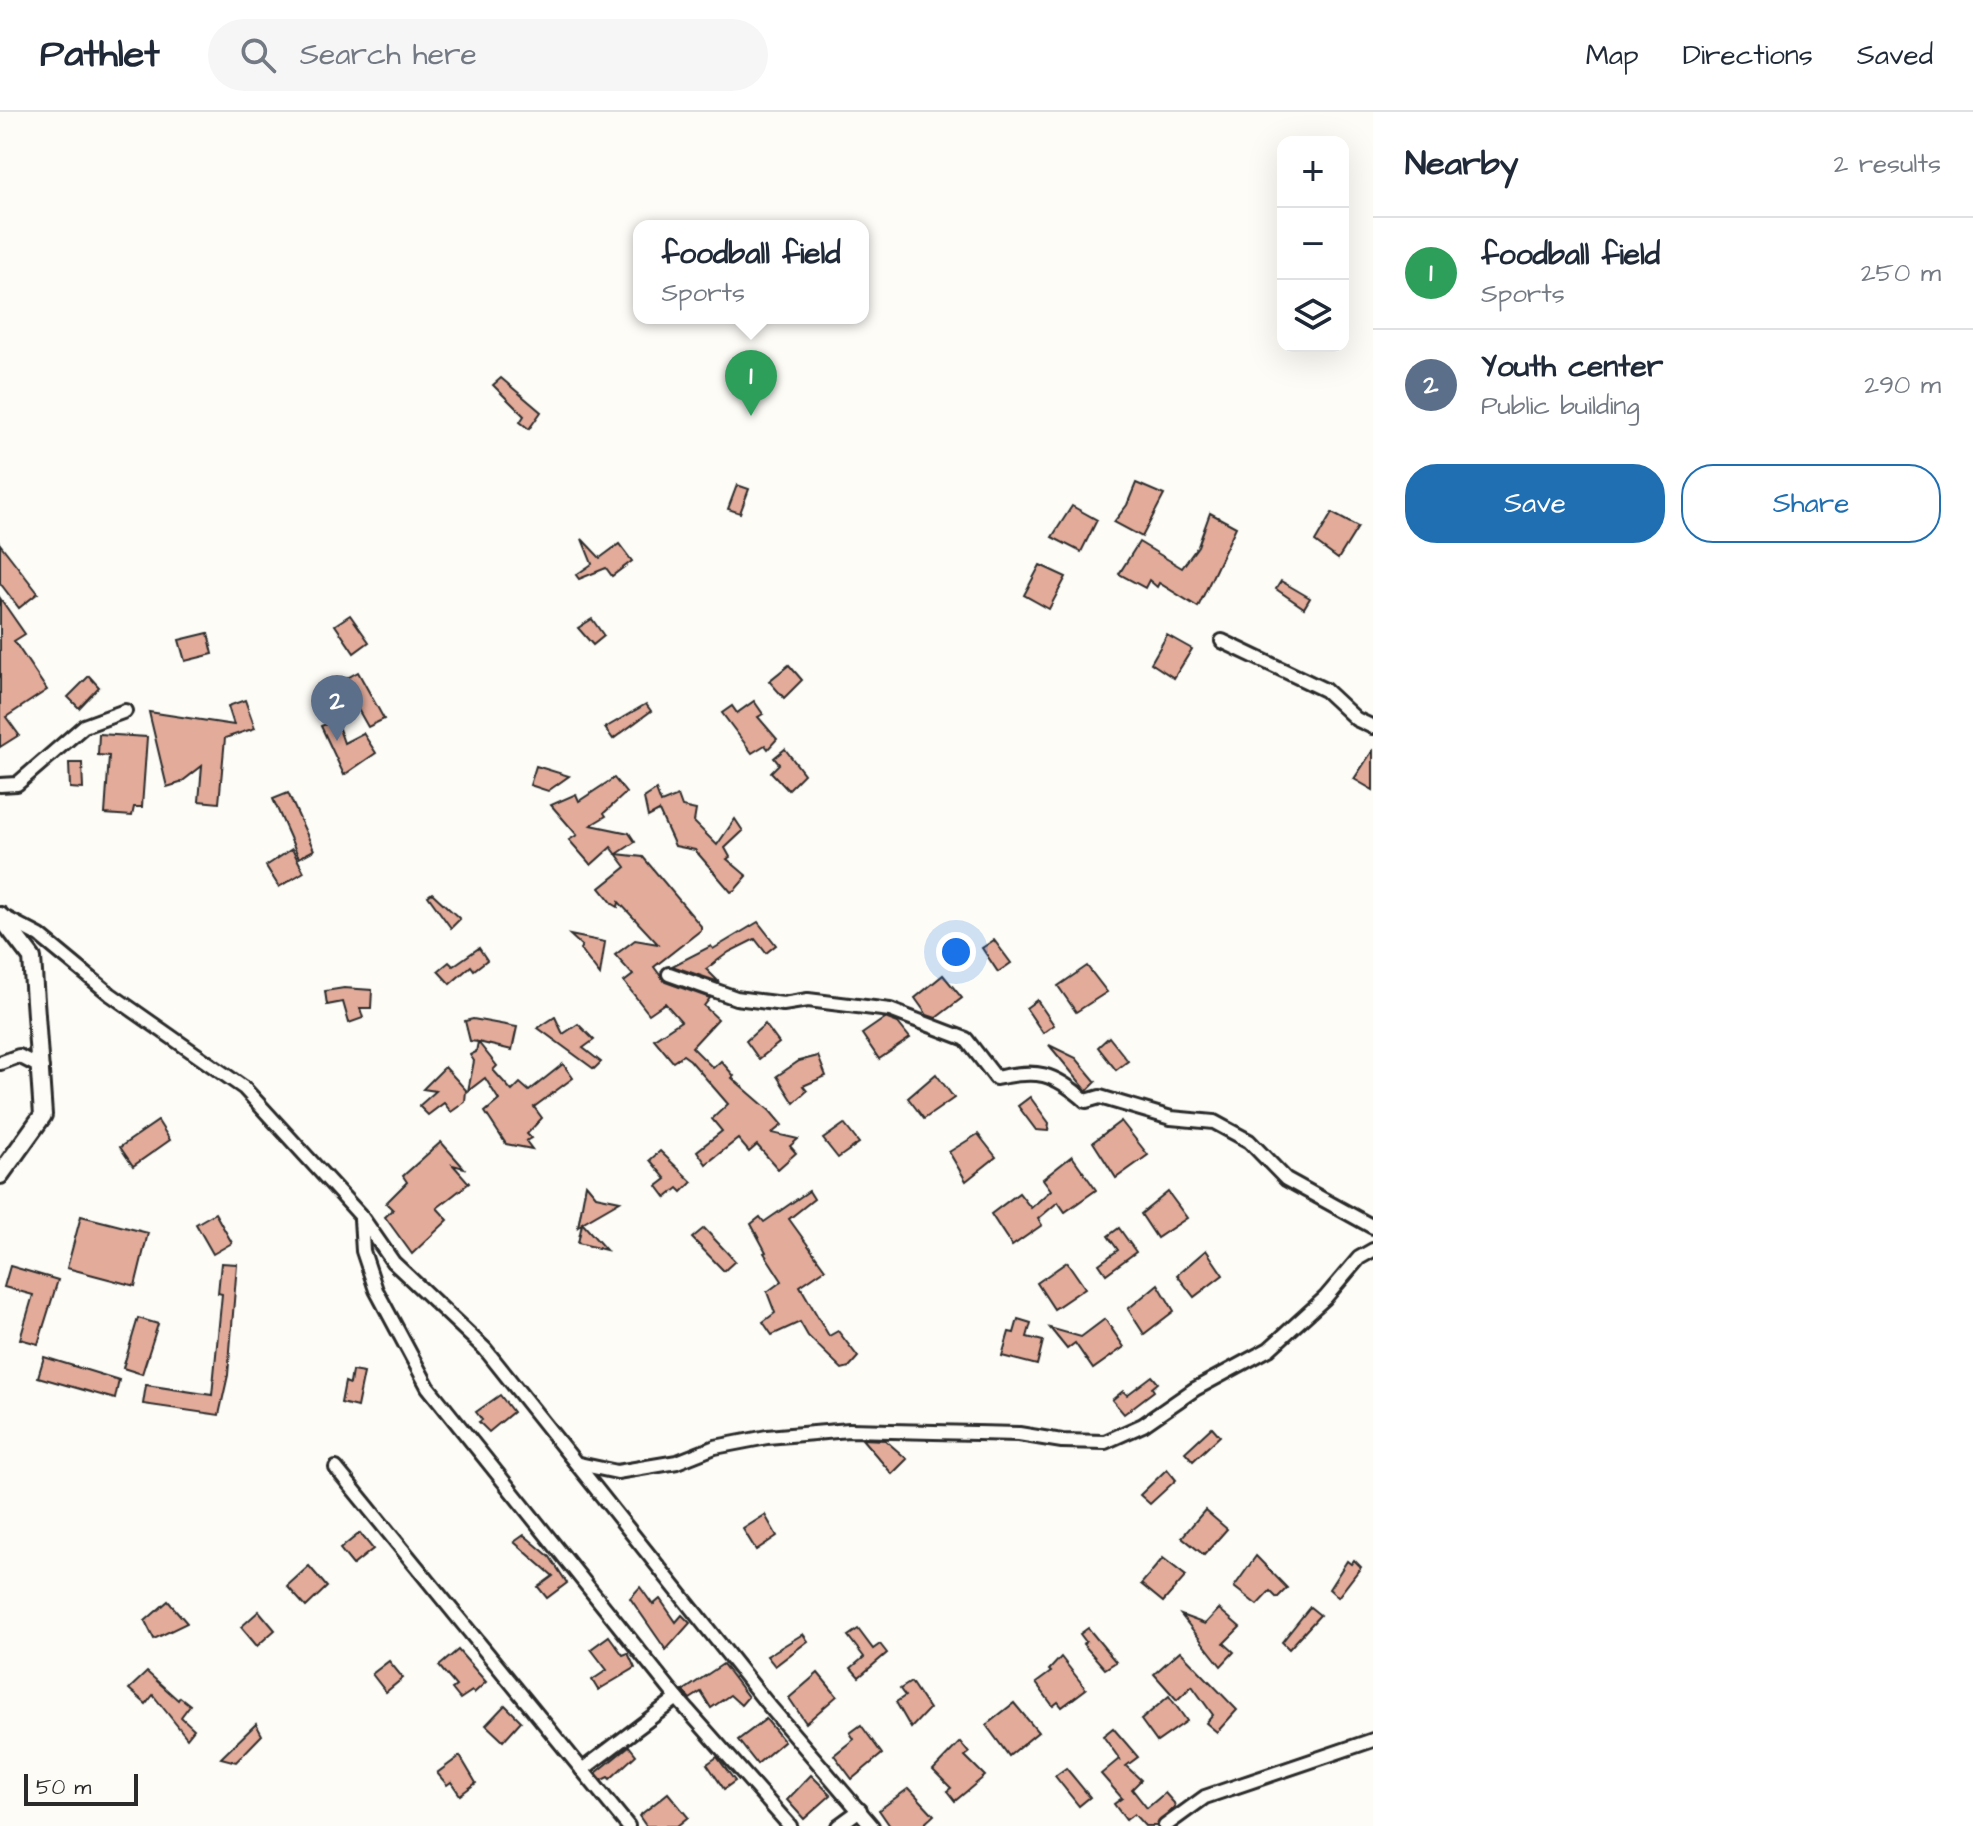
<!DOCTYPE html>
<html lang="en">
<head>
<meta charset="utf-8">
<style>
  body { margin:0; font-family:"Architects Daughter",sans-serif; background:#f6f6f7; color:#1f2937 }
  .controls { position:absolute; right:24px; top:24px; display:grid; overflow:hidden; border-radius:16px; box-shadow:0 8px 32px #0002 }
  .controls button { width:72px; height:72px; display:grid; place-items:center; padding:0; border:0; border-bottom:2px solid #e0e1e3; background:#fff; color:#1f2937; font:40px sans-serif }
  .scale { position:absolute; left:24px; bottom:20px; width:114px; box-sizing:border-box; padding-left:8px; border:4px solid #2b2b2b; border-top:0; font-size:22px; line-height:28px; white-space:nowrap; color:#2b2b2b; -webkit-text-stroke:6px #fdfcf7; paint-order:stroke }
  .you { position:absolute; left:956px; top:840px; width:28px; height:28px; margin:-20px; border:6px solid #fff; border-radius:50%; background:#1a73e8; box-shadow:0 0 0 12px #1a73e833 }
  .badge { display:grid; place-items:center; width:52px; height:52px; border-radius:50%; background:#1f6fb2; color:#fff; font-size:26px; font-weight:700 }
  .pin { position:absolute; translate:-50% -66px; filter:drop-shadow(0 2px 4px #0008) }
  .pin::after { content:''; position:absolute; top:42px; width:28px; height:24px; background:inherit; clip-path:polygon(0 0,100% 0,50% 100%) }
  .popup { position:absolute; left:633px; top:108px; width:236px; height:104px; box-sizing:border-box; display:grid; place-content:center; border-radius:16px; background:#fff; filter:drop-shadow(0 2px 6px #0005); font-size:26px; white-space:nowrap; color:#747a83 }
  .popup b { font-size:30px; color:#1f2937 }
  .popup::after { content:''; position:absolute; left:50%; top:100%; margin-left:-16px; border:16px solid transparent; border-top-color:#fff }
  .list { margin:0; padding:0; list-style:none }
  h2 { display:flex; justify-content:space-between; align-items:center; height:104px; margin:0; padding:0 32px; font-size:34px }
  h2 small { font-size:26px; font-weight:400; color:#747a83 }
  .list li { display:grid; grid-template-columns:52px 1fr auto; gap:24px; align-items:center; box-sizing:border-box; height:112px; padding:0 32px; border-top:2px solid #e0e1e3 }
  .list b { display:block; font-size:30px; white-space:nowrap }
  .list p { margin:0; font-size:26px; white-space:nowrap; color:#747a83 }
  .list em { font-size:26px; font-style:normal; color:#747a83 }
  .actions { display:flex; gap:16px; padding:24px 32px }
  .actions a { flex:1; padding:18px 0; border:2px solid #1f6fb2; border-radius:32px; text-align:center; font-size:28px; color:#1f6fb2 }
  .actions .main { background:#1f6fb2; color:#fff }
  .icon { flex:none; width:44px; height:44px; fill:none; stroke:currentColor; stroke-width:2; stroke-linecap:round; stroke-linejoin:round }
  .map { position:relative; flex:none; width:1373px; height:1714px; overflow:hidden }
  header { display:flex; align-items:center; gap:48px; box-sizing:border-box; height:112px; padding:0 40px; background:#fff; border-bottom:2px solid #e0e1e3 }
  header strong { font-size:38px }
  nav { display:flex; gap:44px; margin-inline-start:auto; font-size:28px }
  .search { width:560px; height:72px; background:#f6f6f7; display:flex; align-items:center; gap:20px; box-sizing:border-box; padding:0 28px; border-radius:44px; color:#747a83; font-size:30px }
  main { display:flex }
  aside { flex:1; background:#fff }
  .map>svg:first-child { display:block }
  .building { fill:#e2ab9a; stroke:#2b2b2b; stroke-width:2 }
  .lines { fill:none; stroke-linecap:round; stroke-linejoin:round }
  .minor-casing { stroke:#2b2b2b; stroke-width:18 }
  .tertiary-casing { stroke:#2b2b2b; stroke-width:22 }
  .minor { stroke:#fdfcf7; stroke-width:12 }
  .tertiary { stroke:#fdfcf7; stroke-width:16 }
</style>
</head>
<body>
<header>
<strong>Pathlet</strong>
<div class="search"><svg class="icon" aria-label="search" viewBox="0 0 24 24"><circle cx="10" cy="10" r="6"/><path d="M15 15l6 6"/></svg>Search here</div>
<nav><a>Map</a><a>Directions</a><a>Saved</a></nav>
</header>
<main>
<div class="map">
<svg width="1373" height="1714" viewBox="0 0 1373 1714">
  <rect width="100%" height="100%" fill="#fdfcf7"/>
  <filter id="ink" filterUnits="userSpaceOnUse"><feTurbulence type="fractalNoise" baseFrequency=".0125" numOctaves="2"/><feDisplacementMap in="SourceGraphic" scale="16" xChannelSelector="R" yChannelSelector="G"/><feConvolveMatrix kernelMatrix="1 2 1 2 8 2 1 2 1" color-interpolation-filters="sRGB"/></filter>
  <g filter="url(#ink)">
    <!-- building -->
    <g class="building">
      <polygon points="501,266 541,300 529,317 520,310 524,304 493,273"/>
      <polygon points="1136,371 1164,383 1142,425 1114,410 1127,393"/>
      <polygon points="737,373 749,377 740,401 728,397"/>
      <polygon points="1072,394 1097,408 1081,440 1052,425"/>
      <polygon points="1210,401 1236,415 1198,495 1159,471 1157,475 1149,468 1145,476 1119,462 1139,430 1182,456 1198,434"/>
      <polygon points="1332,401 1358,415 1338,447 1315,430"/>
      <polygon points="582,427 600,446 619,432 632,449 612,464 606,456 579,467 576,463 592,452"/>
      <polygon points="0,432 38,481 19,496 0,471"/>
      <polygon points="1040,453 1066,465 1049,497 1024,483"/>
      <polygon points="1281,469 1310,486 1304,496 1276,477"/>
      <polygon points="0,486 25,522 14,529 47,578 6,605 19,623 0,635"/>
      <polygon points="350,503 369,530 354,541 335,513"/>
      <polygon points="592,507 604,524 593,533 578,516"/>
      <polygon points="208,521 213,542 185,549 179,528"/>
      <polygon points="1167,523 1192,537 1174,566 1151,551"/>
      <polygon points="789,553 802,568 784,586 769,569"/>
      <polygon points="358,560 384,607 368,615 342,569"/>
      <polygon points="89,564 99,575 79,596 68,585"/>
      <polygon points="245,588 255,616 225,626 219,691 199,689 202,654 180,671 167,675 149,600 234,613 228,594"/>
      <polygon points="754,589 763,602 758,605 777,627 768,637 765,633 752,641 722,601 732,594 737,601"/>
      <polygon points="646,592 651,599 613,627 605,616"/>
      <polygon points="336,608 344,631 363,621 376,641 344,663 321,614"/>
      <polygon points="99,622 147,625 142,695 134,695 132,704 105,702 109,644 98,643"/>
      <polygon points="785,637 804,662 788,678 771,660 779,652 774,646"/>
      <polygon points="1373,638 1373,678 1354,667"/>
      <polygon points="69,651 82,651 83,677 70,676"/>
      <polygon points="536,654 569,664 548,679 530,673"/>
      <polygon points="614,666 626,681 604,701 606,704 591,713 629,721 635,730 617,742 643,745 701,814 701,818 654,855 665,870 710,886 704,894 718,907 692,935 713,956 721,949 734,964 732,966 770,999 782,1013 772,1021 798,1027 790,1034 796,1041 778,1057 757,1033 749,1040 738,1027 706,1052 697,1039 722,1019 712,1007 728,992 690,948 683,943 673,950 654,927 681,909 665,891 649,902 624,870 633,863 615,843 635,828 658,832 619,790 618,795 613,792 600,776 626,755 611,735 591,753 569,728 577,723 551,693 576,682 579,689"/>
      <polygon points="656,678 661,691 678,684 682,695 696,698 694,710 717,733 735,707 743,719 725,736 730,745 727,747 747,764 735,778 731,780 695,738 675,734 659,699 648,705 644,686"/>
      <polygon points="288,681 314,738 299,746 273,687"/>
      <polygon points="292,737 304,760 279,775 266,754"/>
      <polygon points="432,781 460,807 451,816 428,784"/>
      <polygon points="758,810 776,833 766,841 755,827 729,840 706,857 719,870 672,854 711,834 713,837"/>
      <polygon points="570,823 605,830 600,863 580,837 582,834"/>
      <polygon points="994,828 1011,851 998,860 982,836"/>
      <polygon points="479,836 487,848 474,858 471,854 450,872 438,859 449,850 453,854"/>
      <polygon points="1087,854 1107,880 1076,900 1058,874"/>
      <polygon points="943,863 962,886 936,906 927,903 915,886"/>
      <polygon points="344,876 372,878 371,896 360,896 363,906 349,911 343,890 327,893 325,879"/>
      <polygon points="1037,888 1054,913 1043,921 1026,896"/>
      <polygon points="555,905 563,922 578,912 594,928 583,936 601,950 594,957 538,916"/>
      <polygon points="885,906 898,911 910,926 879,947 862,922"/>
      <polygon points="473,907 517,915 512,938 478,930 497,954 493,958 512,979 520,971 529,979 563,952 573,966 534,995 542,1006 527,1022 531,1026 526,1029 532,1037 506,1032 485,1000 499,988 485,966 468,979 474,949 470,943 476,940 478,930 470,929 465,909"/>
      <polygon points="765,912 779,931 759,947 746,929"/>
      <polygon points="1109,925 1128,949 1116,958 1098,935"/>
      <polygon points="1049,933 1076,946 1096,970 1087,979"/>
      <polygon points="818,944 826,964 803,974 807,979 794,991 777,964 799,949"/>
      <polygon points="445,955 466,978 465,990 451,1000 444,991 428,1003 419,994 436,979 423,977"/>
      <polygon points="936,962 954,986 924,1007 908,986"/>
      <polygon points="1030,985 1049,1011 1048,1019 1036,1018 1018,994"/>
      <polygon points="158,1009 170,1028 133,1054 120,1035"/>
      <polygon points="1121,1009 1148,1043 1116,1066 1093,1030"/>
      <polygon points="844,1012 859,1031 838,1046 823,1027"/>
      <polygon points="978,1022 996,1045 966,1069 949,1040"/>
      <polygon points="441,1030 464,1056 453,1053 469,1071 437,1096 448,1108 412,1142 385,1105 393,1098 386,1091 407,1070 403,1064"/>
      <polygon points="660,1039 692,1070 682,1080 678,1076 666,1086 657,1074 666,1067 650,1048"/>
      <polygon points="1072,1044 1096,1078 1065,1100 1058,1090 1038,1107 1042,1113 1012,1134 991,1102 1019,1081 1031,1096 1051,1078 1043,1067"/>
      <polygon points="586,1072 596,1084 620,1089 582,1111 606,1138 578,1131 582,1112 578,1115"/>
      <polygon points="809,1079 814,1087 789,1107 825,1157 800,1174 829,1224 838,1219 858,1245 849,1255 842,1257 808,1224 800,1210 772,1223 763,1210 775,1201 767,1180 782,1169 764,1141 766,1140 751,1112 760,1105 764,1110"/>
      <polygon points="1168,1080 1187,1106 1157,1126 1141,1102"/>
      <polygon points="215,1101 232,1131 213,1142 196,1112"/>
      <polygon points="81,1104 148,1121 135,1174 67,1156"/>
      <polygon points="704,1116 735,1149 724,1159 692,1126"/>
      <polygon points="1119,1116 1136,1140 1106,1162 1099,1152 1118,1138 1108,1124"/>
      <polygon points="1206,1138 1223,1163 1194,1185 1177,1163"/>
      <polygon points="1067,1150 1085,1176 1054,1197 1037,1171"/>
      <polygon points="221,1151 237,1152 228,1263 219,1303 143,1292 146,1273 212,1283 222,1182 218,1181"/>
      <polygon points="10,1154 58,1168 38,1232 20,1227 33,1183 4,1175"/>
      <polygon points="1158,1172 1174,1199 1144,1222 1128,1197"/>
      <polygon points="138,1206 158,1212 142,1262 123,1256"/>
      <polygon points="1018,1207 1031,1211 1027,1225 1043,1229 1037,1253 1002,1244 1009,1220 1014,1221"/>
      <polygon points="1105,1207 1124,1235 1093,1257 1075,1231 1067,1237 1050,1216 1081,1225"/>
      <polygon points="44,1245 119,1268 115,1287 38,1265"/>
      <polygon points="352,1259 364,1261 357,1295 341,1291 345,1270 350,1272"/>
      <polygon points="1152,1264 1158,1271 1152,1276 1154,1279 1124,1302 1112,1288 1123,1279 1127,1283"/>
      <polygon points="500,1283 513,1300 489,1320 479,1310 482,1308 476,1300"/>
      <polygon points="1212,1315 1220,1324 1193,1349 1185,1340"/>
      <polygon points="862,1327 885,1328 907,1347 892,1362"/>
      <polygon points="1167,1357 1176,1368 1150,1392 1140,1383"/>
      <polygon points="1205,1398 1227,1417 1204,1443 1182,1425"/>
      <polygon points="765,1403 777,1424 756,1438 743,1417"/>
      <polygon points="360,1421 373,1437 353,1453 340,1437"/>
      <polygon points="524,1423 550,1445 567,1471 547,1486 538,1475 553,1464 514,1430"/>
      <polygon points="1256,1444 1287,1476 1277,1486 1270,1479 1257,1493 1234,1475"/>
      <polygon points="1163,1446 1186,1464 1163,1490 1141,1472"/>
      <polygon points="1354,1448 1361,1455 1338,1485 1329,1477 1347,1449 1351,1452"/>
      <polygon points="309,1454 327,1475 306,1495 287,1474"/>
      <polygon points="640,1475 653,1493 660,1487 676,1510 682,1503 690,1511 666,1538 630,1486"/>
      <polygon points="168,1489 187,1511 154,1527 145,1509"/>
      <polygon points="1310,1495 1320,1503 1289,1537 1282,1530"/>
      <polygon points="1219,1497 1240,1515 1224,1531 1234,1540 1221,1554 1181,1503 1205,1512"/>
      <polygon points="259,1499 275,1518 257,1534 241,1515"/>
      <polygon points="1088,1516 1116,1550 1105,1557 1083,1532 1086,1530 1080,1522"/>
      <polygon points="858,1517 873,1537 880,1532 887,1541 859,1565 851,1556 864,1545 848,1524"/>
      <polygon points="803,1522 808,1529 775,1554 767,1544"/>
      <polygon points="609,1524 623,1543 628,1541 635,1556 598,1578 592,1568 607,1558 591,1537"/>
      <polygon points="458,1538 486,1570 474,1581 472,1579 460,1587 452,1577 456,1574 439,1554"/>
      <polygon points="1180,1539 1237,1598 1217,1620 1206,1611 1213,1603 1192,1574 1177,1588 1154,1562"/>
      <polygon points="1061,1545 1086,1577 1062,1595 1058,1590 1053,1594 1036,1571 1051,1560 1049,1558"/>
      <polygon points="389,1549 403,1566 386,1580 372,1562"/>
      <polygon points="723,1552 748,1585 741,1593 730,1583 711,1596 701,1580 690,1587 683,1579"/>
      <polygon points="147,1560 178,1588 180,1585 190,1593 181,1605 194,1617 187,1626 153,1583 146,1592 129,1577"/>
      <polygon points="818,1561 837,1584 806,1611 789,1586"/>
      <polygon points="911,1570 929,1597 911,1616 896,1590 905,1584 900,1577"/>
      <polygon points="1169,1584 1187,1609 1157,1630 1141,1608"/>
      <polygon points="1014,1591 1038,1620 1009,1644 986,1613"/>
      <polygon points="505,1593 521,1609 503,1629 486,1613"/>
      <polygon points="766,1607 784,1629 757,1652 738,1628"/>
      <polygon points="256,1612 262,1623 236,1650 221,1646"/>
      <polygon points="861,1613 882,1642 852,1667 834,1643 854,1627 850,1621"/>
      <polygon points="1113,1616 1138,1645 1126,1654 1141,1668 1132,1677 1147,1696 1165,1681 1174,1691 1175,1695 1156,1714 1145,1714 1134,1702 1126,1708 1114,1692 1122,1686 1101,1662 1119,1647 1121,1649 1103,1624"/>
      <polygon points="960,1630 969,1641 965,1644 985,1664 955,1689 947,1679 951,1676 933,1658"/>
      <polygon points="629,1634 636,1643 610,1667 608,1665 602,1668 596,1661"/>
      <polygon points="460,1644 476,1671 460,1683 451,1670 447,1673 437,1661"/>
      <polygon points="717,1645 735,1669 724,1677 707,1652"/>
      <polygon points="1066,1656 1090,1685 1079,1694 1055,1664"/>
      <polygon points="811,1663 831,1683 804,1707 787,1688"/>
      <polygon points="909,1676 934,1703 922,1714 890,1714 879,1698"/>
      <polygon points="668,1681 688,1705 677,1714 646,1714 639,1704"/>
    </g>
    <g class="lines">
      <!-- minor casing -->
      <g class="minor-casing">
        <g id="minor">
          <polyline points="1222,529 1325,578 1356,607 1373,615"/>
          <polyline points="0,673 17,672 84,614 125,599"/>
          <polyline points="0,803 40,824 110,882 244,976 361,1104 393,1150 485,1237 766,1590 872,1714"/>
          <path d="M669,862L736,886L783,892L808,888L890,898L966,927L996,966C1037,957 1053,960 1086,989L1100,985L1171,1006L1214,1010L1249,1029L1286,1067L1373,1115"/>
          <polyline points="0,951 19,944 42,956"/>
          <polyline points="361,1107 363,1139 376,1178 428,1275 677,1586 790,1714"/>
          <polyline points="579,1352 617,1360 677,1350 715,1335 767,1325 849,1318 1019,1322 1062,1329 1105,1330 1143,1313 1195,1277 1269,1237 1325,1186 1359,1146 1373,1138"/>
          <polyline points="336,1356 628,1714"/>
          <polyline points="582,1658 677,1586"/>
          <polyline points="838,1714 860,1698"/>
          <polyline points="1165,1714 1205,1685 1373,1628"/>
        </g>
      </g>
      <!-- tertiary casing -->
      <g class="tertiary-casing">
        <polyline id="tertiary" points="0,804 32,846 43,1003 0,1063"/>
      </g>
      <!-- minor -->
      <use href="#minor" class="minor"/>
      <!-- tertiary -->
      <use href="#tertiary" class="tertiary"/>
    </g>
  </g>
</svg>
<div class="controls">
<button>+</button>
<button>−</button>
<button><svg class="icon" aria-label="layers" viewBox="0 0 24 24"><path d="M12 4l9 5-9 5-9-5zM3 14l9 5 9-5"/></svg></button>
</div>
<div class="scale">50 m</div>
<div class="you"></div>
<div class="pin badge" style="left:751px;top:304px;background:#2e9e5b">1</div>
<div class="popup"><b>foodball field</b>Sports</div>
<div class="pin badge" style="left:337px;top:629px;background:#5c6f8a">2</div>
</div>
<aside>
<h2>Nearby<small>2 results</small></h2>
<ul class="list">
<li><span class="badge" style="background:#2e9e5b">1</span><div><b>foodball field</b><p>Sports</p></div><em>250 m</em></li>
<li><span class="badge" style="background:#5c6f8a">2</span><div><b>Youth center</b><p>Public building</p></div><em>290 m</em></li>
</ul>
<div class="actions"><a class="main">Save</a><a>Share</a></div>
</aside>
</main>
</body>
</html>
